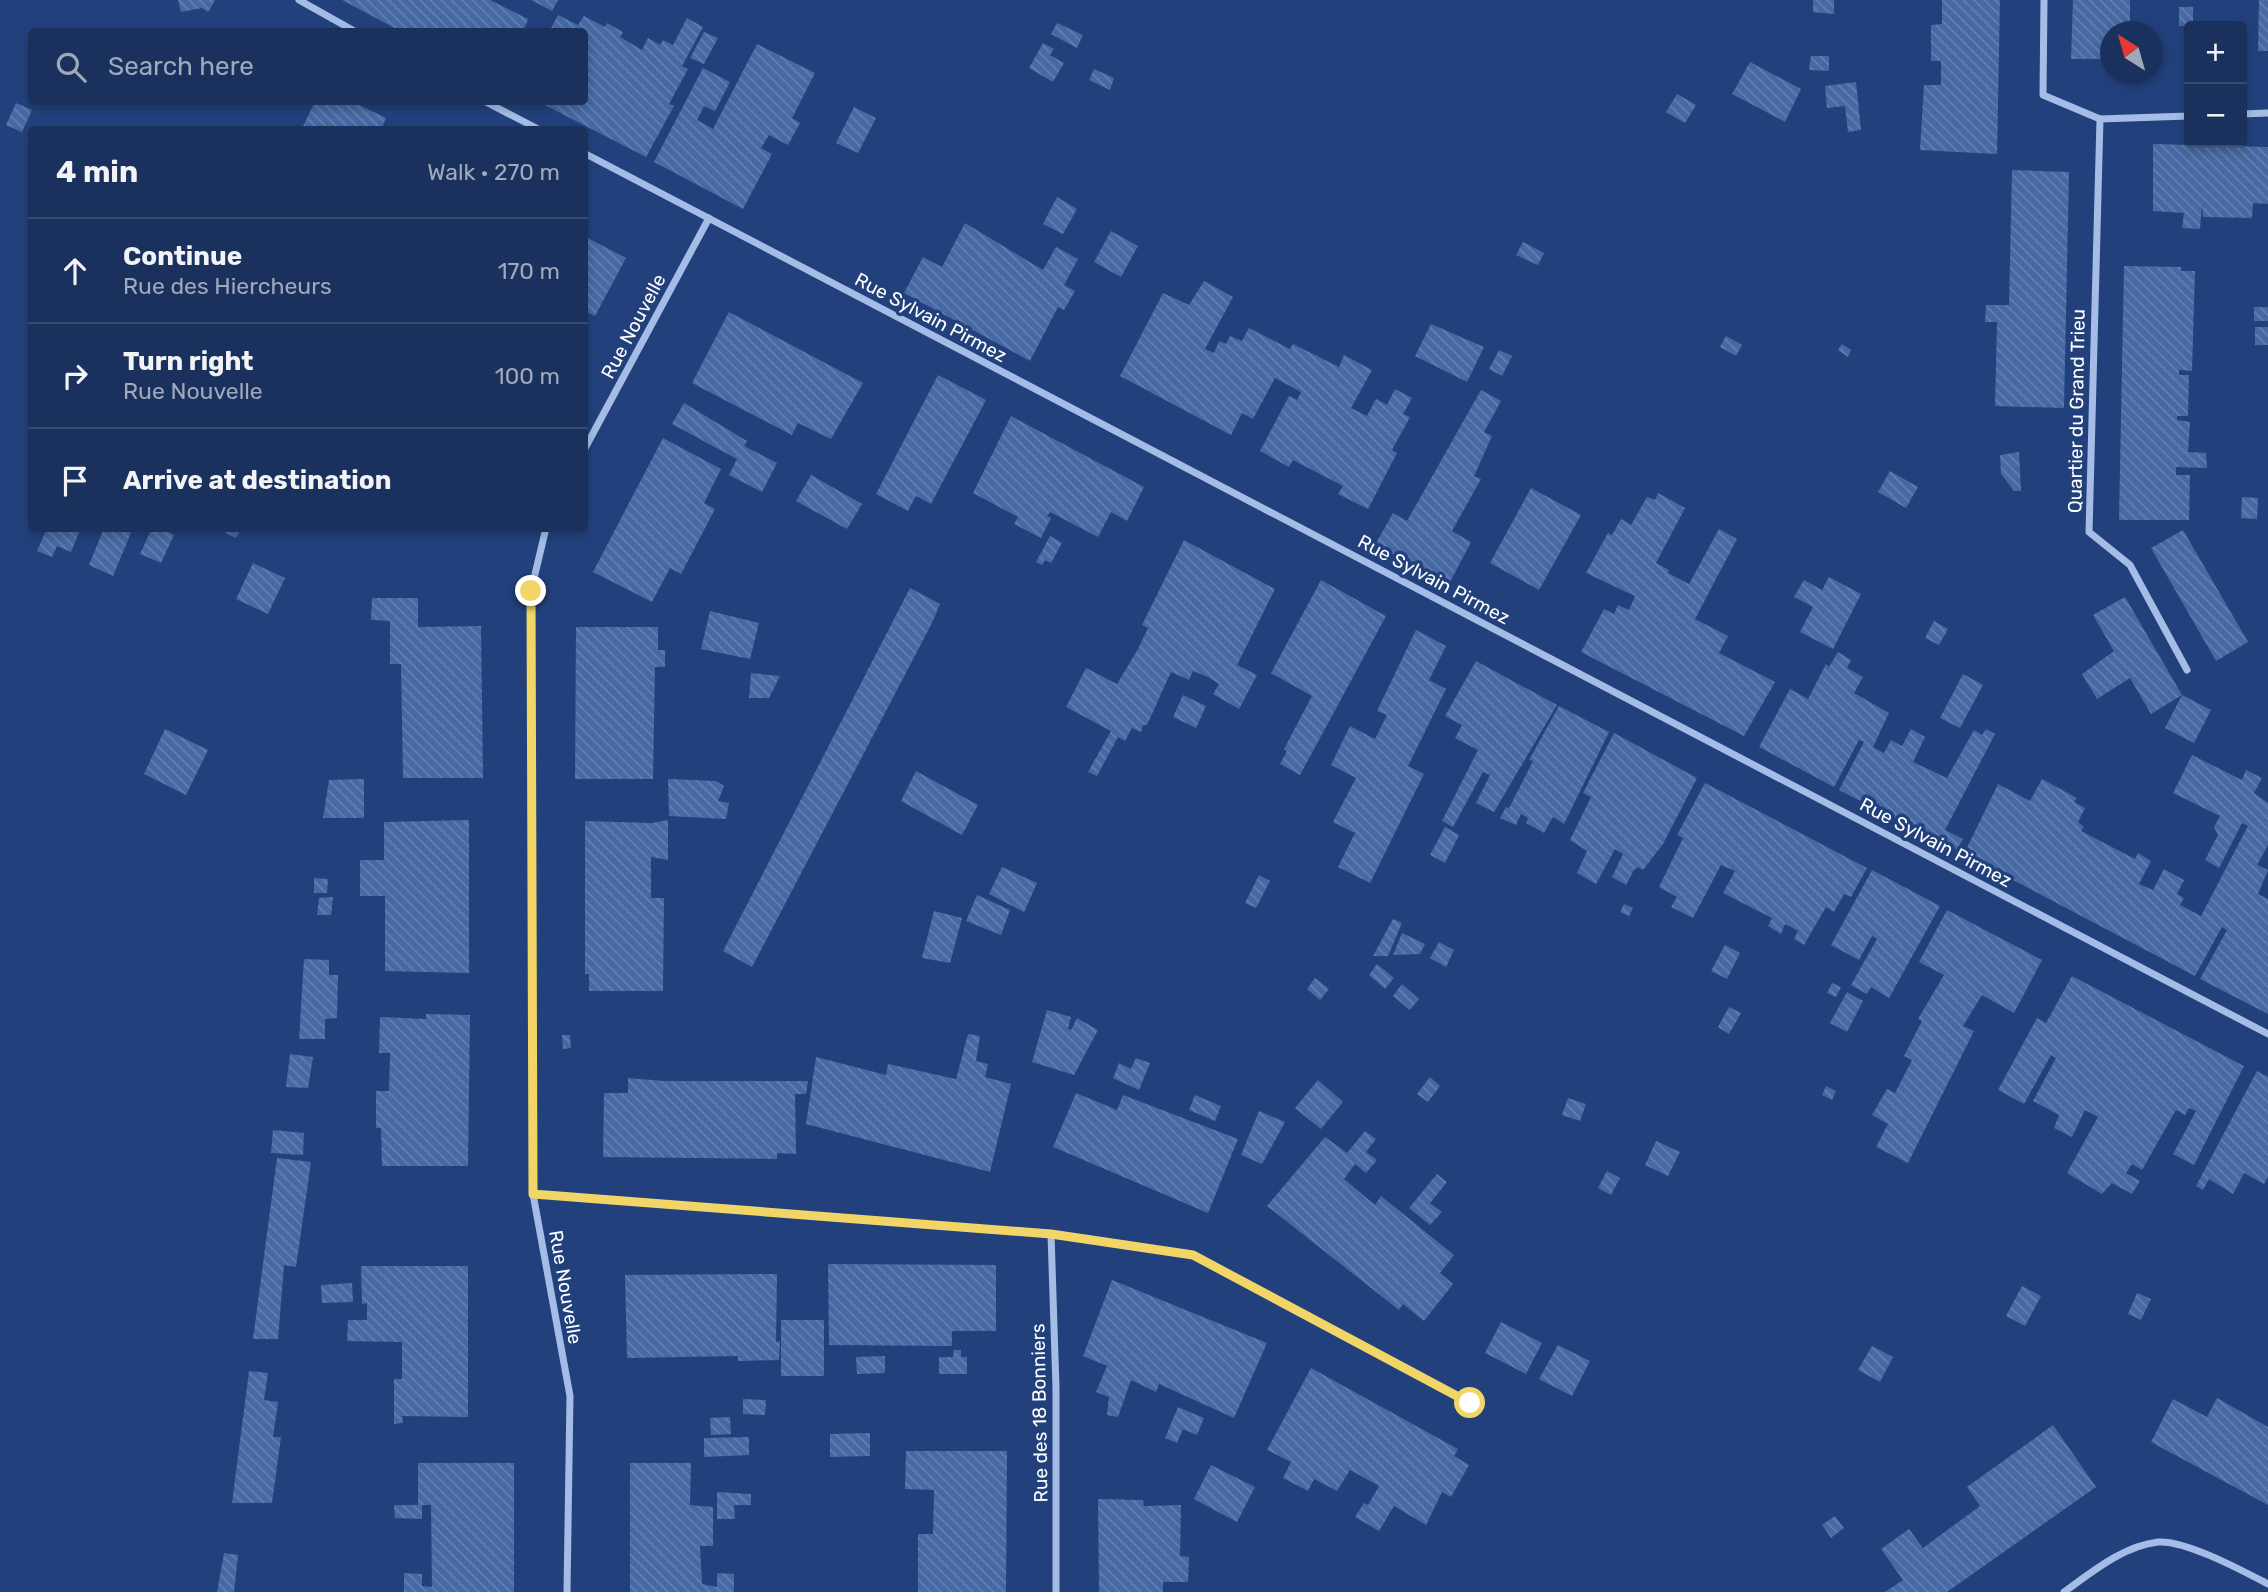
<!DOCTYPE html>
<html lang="en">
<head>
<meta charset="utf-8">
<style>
  body { margin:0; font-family:Rubik,sans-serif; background:#273d66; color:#f1f3f6 }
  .controls { position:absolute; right:21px; top:21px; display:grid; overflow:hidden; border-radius:7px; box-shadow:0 4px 10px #0003 }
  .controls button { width:63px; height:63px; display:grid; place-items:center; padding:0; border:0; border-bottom:2px solid #384c72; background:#1a315d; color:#f1f3f6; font:35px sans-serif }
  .compass { position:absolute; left:2100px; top:21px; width:63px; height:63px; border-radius:50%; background:#1a315d; box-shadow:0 4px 10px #0003; rotate:323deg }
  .stop { position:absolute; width:21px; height:21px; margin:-16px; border:5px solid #f1d667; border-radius:50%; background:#fff }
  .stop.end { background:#f1d667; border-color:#fff; box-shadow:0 2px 7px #0008 }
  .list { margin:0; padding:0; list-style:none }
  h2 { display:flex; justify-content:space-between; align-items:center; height:91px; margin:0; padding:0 28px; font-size:30px }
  h2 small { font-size:23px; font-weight:400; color:#9fa9bc }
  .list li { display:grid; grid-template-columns:46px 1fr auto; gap:21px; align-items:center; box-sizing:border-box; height:105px; padding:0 28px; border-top:2px solid #384c72 }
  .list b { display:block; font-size:26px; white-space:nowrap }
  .list p { margin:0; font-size:23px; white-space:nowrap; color:#9fa9bc }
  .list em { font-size:23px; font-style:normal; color:#9fa9bc }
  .icon { flex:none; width:38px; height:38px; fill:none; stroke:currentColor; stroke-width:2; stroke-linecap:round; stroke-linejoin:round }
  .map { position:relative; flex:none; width:2268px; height:1592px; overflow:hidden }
  .search { position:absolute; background:#1a315d; box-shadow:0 4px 10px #0003; left:28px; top:28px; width:560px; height:77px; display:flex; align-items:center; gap:18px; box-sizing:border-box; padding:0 24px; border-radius:7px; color:#9fa9bc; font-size:26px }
  .panel { position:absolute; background:#1a315d; box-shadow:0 4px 10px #0003; left:28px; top:126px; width:560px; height:406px; border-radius:7px }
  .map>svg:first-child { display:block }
  .building { fill:url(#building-back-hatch) }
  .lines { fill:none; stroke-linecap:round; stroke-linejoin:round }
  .minor { stroke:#a5bce6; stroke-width:7 }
  .route { stroke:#f1d667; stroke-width:9 }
  .labels { text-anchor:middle; stroke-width:7; stroke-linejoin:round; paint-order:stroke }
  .street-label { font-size:19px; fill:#fff; stroke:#22417c }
</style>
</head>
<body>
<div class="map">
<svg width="2268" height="1592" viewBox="0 0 2268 1592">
  <defs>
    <pattern id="building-back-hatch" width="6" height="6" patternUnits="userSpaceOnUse" patternTransform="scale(1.75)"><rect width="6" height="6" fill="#4668a3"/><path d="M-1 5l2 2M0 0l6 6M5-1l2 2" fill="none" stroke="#627fb1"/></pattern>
  </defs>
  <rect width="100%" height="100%" fill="#22417c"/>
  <!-- building -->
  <g class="building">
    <polygon points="178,0 215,0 208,12 202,8 181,12"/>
    <polygon points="342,0 490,0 528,19 523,32 402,32"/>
    <polygon points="531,0 558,0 552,11"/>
    <polygon points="1813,0 1834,0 1834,14 1813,12"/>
    <polygon points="1942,0 2000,0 1997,154 1920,150 1924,85 1941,85 1941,61 1931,61 1931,25 1942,24"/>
    <polygon points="2073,0 2130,0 2130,32 2110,32 2110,59 2071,59"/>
    <polygon points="2259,0 2268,0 2268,51 2258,51"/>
    <rect x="2179" y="7" width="14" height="19"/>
    <polygon points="558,15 578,25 584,16 605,27 607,23 623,32 620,37 642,50 648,38 660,45 663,40 673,45 687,18 703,27 682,66 688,69 669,104 674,106 646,157 539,102 584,102 584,32 549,32"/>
    <polygon points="1057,23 1083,35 1077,48 1051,34"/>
    <polygon points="704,32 718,38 704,64 690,58"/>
    <polygon points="1043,43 1054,49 1050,55 1064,63 1053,82 1029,68"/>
    <polygon points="757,44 815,73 792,118 800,123 788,145 769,135 761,148 772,154 743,209 654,162 703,68 730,82 715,111 704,106 697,120 713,129"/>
    <polygon points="1811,56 1829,56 1829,71 1809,70"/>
    <polygon points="1750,62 1801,89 1785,122 1732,94"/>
    <polygon points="1094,69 1114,78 1110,90 1089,80"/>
    <polygon points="1856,82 1861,130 1848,132 1845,106 1827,108 1825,86"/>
    <polygon points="1677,94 1696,105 1685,123 1666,112"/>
    <polygon points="315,102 353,102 386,118 381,130 301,130"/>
    <polygon points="16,103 32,110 22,132 6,125"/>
    <polygon points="854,107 876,118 858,153 836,143"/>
    <polygon points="2153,144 2268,147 2268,204 2253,203 2252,218 2203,217 2202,204 2200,229 2182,228 2184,213 2153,211"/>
    <polygon points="2012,170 2069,172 2064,408 1995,406 1997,322 1985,322 1986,305 2009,305"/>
    <polygon points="1057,197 1077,209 1063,234 1043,224"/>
    <polygon points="965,223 1043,270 1056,247 1078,259 1064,285 1075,291 1064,310 1058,307 1030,361 904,293 923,257 942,267"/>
    <polygon points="1111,231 1138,246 1121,277 1094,262"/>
    <polygon points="584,236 626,258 595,316 584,311"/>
    <polygon points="1523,242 1544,253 1538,265 1516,255"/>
    <polygon points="2124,266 2181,267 2181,271 2195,271 2192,371 2179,370 2179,375 2189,375 2188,416 2177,416 2177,420 2190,422 2188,452 2206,453 2207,468 2176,467 2176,475 2190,475 2189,520 2119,520"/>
    <polygon points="1204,281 1233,297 1205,349 1214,353 1219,341 1226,344 1230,336 1242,341 1249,328 1290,349 1293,344 1339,367 1344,355 1372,370 1351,408 1367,416 1376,399 1387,405 1395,389 1412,398 1403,414 1410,417 1392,450 1397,453 1368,509 1338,494 1343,486 1293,460 1289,467 1260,451 1289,396 1297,400 1301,392 1275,378 1253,419 1242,413 1231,435 1120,376 1163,293 1189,305"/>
    <rect x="2254" y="307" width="14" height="14"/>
    <polygon points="729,312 863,383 831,439 798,423 792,435 692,383"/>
    <polygon points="1431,324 1484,347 1467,382 1415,356"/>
    <rect x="2255" y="327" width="13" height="18"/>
    <polygon points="1726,336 1742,345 1736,356 1720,347"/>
    <polygon points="1842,344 1851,350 1848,357 1838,350"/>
    <polygon points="1499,350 1512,356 1502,376 1489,369"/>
    <polygon points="938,375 986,400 931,504 916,496 908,511 876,494"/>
    <polygon points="1481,390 1501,401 1484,432 1492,436 1474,476 1481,479 1452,531 1471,542 1449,584 1375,545 1393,513 1407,521"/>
    <polygon points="684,403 747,441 744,446 777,463 762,492 729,475 737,459 672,424"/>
    <polygon points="1011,416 1144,487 1127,521 1111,512 1098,537 1050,512 1047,516 1051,518 1041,538 1014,524 1018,517 973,493"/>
    <polygon points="663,438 721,469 704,503 715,509 681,574 670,568 652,602 593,572"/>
    <polygon points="2019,452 2021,491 2014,491 2001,474 2000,455"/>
    <polygon points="1890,471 1918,487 1906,508 1878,492"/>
    <polygon points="811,475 862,504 847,529 796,501"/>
    <polygon points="1531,488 1581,515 1539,590 1490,563"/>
    <polygon points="1658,493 1685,508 1656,563 1669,570 1668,573 1689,584 1719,529 1737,539 1695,619 1728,636 1719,653 1775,682 1744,736 1581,652 1604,609 1614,614 1618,605 1629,610 1635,596 1586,573 1608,533 1612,535 1621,519 1631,525 1647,497 1655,500"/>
    <polygon points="2242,497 2258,498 2257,519 2241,518"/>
    <polygon points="47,528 81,528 71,552 57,546 52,557 37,551"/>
    <polygon points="104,528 133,528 113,576 89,565"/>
    <polygon points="152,528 161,528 174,535 161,563 140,554"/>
    <polygon points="216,528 241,528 236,538"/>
    <polygon points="2183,530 2248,642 2216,661 2151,548"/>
    <polygon points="1050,536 1062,543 1051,563 1045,560 1042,565 1036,562"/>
    <polygon points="1184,540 1275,589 1237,665 1257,675 1239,709 1213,694 1219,684 1208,677 1193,671 1189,680 1171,672 1147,725 1143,725 1141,732 1132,728 1125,741 1118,737 1097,776 1088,772 1111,731 1066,707 1086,668 1117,684 1138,649 1148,628 1142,625"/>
    <polygon points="253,563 285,578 268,614 236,599"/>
    <polygon points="1829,577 1861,594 1833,649 1800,632 1813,607 1794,597 1804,580 1822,590"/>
    <polygon points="1321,580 1386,616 1300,775 1280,764 1287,751 1284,749 1312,696 1271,673"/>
    <polygon points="910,588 940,604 932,623 752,967 723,951"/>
    <polygon points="2125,597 2182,695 2151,714 2130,678 2097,699 2082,674 2114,651 2093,615"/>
    <polygon points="372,598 418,598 418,627 481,626 483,778 403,778 401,664 390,664 390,621 371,620"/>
    <polygon points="710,611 759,623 750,659 701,649"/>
    <polygon points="1934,621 1948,629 1939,645 1925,638"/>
    <polygon points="576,627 658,627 658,650 665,650 665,667 655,667 653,779 575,779"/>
    <polygon points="1416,630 1446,646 1429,680 1446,689 1408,766 1424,774 1370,883 1338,867 1355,833 1333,822 1356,778 1331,765 1350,726 1375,739 1387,715 1377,711"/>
    <polygon points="1838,652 1851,660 1847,668 1863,677 1854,693 1889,713 1873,747 1884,753 1891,740 1902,746 1911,729 1925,737 1913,762 1947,778 1974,730 1982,735 1986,729 1995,734 1945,830 1963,839 1957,850 1839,790 1864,742 1859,740 1834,787 1759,747 1790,689 1808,699 1826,664 1829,667"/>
    <polygon points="1476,661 1557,705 1494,812 1476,803 1490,775 1483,772 1453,827 1442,821 1478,750 1455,738 1462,725 1445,716"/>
    <polygon points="751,673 780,676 769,698 749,698"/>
    <polygon points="1963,674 1983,685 1960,728 1940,718"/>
    <polygon points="1183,695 1206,706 1196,728 1173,717"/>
    <polygon points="2182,695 2211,710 2194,743 2165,728"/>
    <polygon points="1559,706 1609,732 1564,824 1553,817 1544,833 1526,823 1528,818 1521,814 1516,825 1500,818 1506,807 1509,808 1533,761 1529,760"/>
    <polygon points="165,729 208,750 186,795 144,774"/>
    <polygon points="1614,733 1697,778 1663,844 1643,870 1638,867 1634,870 1626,885 1612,877 1623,854 1615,849 1596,884 1577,873 1587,851 1570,840 1591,797 1583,793"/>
    <polygon points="2192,755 2242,780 2246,770 2262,778 2254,793 2268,803 2268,845 2257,865 2268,870 2258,894 2268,899 2268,1014 2200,979 2227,930 2222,927 2195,976 1964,854 1998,784 2030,801 2042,779 2077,798 2074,802 2085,808 2078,822 2084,827 2081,831 2135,859 2138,853 2151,861 2139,884 2153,890 2164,869 2184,880 2177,894 2184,898 2180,905 2201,916 2248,826 2242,823 2219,868 2205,860 2218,835 2214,827 2220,816 2173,793"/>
    <polygon points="916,771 978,805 962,835 901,801"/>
    <polygon points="364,779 364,818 323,818 329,780"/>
    <polygon points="668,779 716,781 724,786 718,801 729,803 726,819 669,816"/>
    <polygon points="1705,783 1867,868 1851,897 1844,894 1834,912 1826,907 1804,945 1794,939 1798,931 1785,924 1781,934 1768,926 1772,918 1723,893 1735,871 1721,865 1693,918 1671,907 1677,897 1659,887 1683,838 1677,835"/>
    <polygon points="469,820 469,973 385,971 385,896 360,896 360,860 384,860 384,822"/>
    <polygon points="668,820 668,860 651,857 651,898 664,898 663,991 589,991 589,974 585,974 585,821 652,823"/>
    <polygon points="1445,827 1459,835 1445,863 1430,855"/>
    <polygon points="1002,867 1037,883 1024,912 989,894"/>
    <polygon points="1872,870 1940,906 1889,998 1871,987 1867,994 1851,985 1877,939 1872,936 1859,960 1831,945"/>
    <polygon points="1259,875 1270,881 1256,908 1245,903"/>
    <polygon points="314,878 328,879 327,893 314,893"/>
    <polygon points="977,895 1010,910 1001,935 966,921"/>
    <polygon points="333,897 331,915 317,915 319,898"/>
    <polygon points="1624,904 1633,908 1629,916 1620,912"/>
    <polygon points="1947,910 2042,960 2014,1013 1982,995 1963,1026 1974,1031 1908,1163 1876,1147 1888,1124 1872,1115 1887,1089 1895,1093 1912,1060 1904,1056 1922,1021 1918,1019 1944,975 1919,962"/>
    <polygon points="934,911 962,918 950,963 922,958"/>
    <polygon points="1393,919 1402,923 1388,956 1373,956"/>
    <polygon points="1402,933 1425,944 1420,954 1393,955"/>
    <polygon points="1439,942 1454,950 1446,967 1430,958"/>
    <polygon points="1725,945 1740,953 1727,979 1711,971"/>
    <polygon points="304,959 329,960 329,975 338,975 337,1018 325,1019 325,1039 299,1039"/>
    <polygon points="1377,964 1394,978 1385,989 1369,975"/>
    <polygon points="2072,976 2244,1066 2194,1165 2173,1154 2196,1111 2189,1108 2185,1115 2176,1110 2142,1170 2132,1164 2126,1173 2140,1181 2132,1194 2112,1183 2102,1194 2067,1173 2098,1117 2085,1110 2072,1137 2054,1128 2059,1115 2033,1101 2056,1058 2051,1055 2024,1104 1998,1090 2037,1018 2046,1023"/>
    <polygon points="1315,978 1329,989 1320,1000 1307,989"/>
    <polygon points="1832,983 1841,987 1836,997 1827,993"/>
    <polygon points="1402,984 1419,999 1410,1010 1393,996"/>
    <polygon points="1847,992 1863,1001 1847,1032 1830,1023"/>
    <polygon points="1729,1007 1741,1013 1729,1034 1718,1027"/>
    <polygon points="1047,1010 1071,1017 1068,1029 1071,1030 1077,1018 1098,1030 1074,1075 1032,1062"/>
    <polygon points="426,1014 470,1015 468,1166 382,1166 381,1128 376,1128 376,1091 389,1091 390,1053 379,1053 380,1017 426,1019"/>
    <polygon points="968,1034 980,1036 976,1061 988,1064 985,1077 1011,1084 990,1172 806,1124 816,1057 886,1075 888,1064 956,1079"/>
    <polygon points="562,1035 570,1035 571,1048 563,1049"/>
    <polygon points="290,1054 313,1057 308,1088 286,1087"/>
    <polygon points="1136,1058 1150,1063 1139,1090 1113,1078 1119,1063 1131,1069"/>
    <polygon points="2257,1071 2268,1077 2268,1177 2264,1184 2244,1173 2233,1194 2209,1179 2203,1190 2196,1186"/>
    <polygon points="1430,1077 1440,1086 1428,1102 1417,1094"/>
    <polygon points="628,1078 664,1081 808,1081 806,1094 795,1094 796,1154 777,1153 777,1159 603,1157 604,1093 628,1093"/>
    <polygon points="1318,1080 1343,1102 1321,1129 1295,1108"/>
    <polygon points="1826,1086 1836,1091 1832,1100 1822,1095"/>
    <polygon points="1076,1093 1117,1110 1123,1095 1238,1139 1208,1213 1053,1147"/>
    <polygon points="1195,1095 1221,1106 1215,1121 1189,1110"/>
    <polygon points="1568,1098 1586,1104 1580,1121 1562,1115"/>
    <polygon points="1259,1111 1285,1122 1262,1164 1241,1155"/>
    <polygon points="273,1130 304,1133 303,1155 271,1153"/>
    <polygon points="1365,1131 1376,1139 1366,1152 1377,1160 1366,1173 1355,1164 1344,1179 1375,1205 1381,1196 1454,1255 1440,1273 1453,1284 1424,1321 1403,1304 1399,1310 1267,1206 1325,1137 1347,1153"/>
    <polygon points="1656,1141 1680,1152 1668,1176 1645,1165"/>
    <polygon points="277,1158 311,1162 296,1267 284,1265 278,1339 253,1339"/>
    <polygon points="1607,1171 1620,1178 1611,1195 1598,1188"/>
    <polygon points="1437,1174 1447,1182 1430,1203 1442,1212 1430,1225 1409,1208"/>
    <polygon points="828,1264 996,1265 996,1331 952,1331 952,1346 829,1345"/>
    <polygon points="361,1266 468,1266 468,1417 402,1416 403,1423 394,1424 394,1379 402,1379 402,1342 347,1341 348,1320 367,1320 367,1303 362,1304"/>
    <polygon points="777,1274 776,1342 780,1341 779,1360 738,1361 738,1356 627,1358 625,1275"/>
    <polygon points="1112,1280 1267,1343 1234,1418 1159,1384 1156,1392 1131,1380 1118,1417 1107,1415 1109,1397 1096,1392 1107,1366 1083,1356"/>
    <polygon points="352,1283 353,1302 322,1303 321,1285"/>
    <polygon points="2022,1286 2041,1296 2025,1326 2006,1316"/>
    <polygon points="2137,1293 2151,1299 2141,1320 2128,1314"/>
    <rect x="781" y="1320" width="43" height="56"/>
    <polygon points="1501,1322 1542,1343 1526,1374 1485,1353"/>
    <polygon points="1558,1345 1590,1361 1572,1396 1539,1379"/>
    <polygon points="1872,1346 1893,1357 1880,1382 1858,1370"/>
    <polygon points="954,1350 961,1350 961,1357 967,1357 967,1374 939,1374 939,1357 953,1357"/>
    <polygon points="885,1356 885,1373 857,1374 856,1357"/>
    <polygon points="1311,1368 1458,1449 1454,1456 1469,1465 1451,1497 1442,1492 1426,1525 1394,1506 1379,1531 1355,1517 1364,1503 1368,1505 1379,1486 1350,1470 1337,1491 1314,1479 1308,1491 1283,1478 1291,1462 1267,1450"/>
    <polygon points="249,1371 268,1373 264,1400 278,1402 273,1437 281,1437 272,1503 232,1503"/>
    <polygon points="2217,1398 2268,1427 2268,1505 2151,1442 2173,1399 2207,1417"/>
    <polygon points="743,1399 766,1400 765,1415 743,1414"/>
    <polygon points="1178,1407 1204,1418 1197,1435 1183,1429 1177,1443 1165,1438"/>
    <polygon points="730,1417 731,1434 711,1435 710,1418"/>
    <polygon points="2053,1425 2096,1487 1947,1592 1885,1592 1903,1580 1881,1549 1909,1529 1923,1548 1980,1506 1967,1487"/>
    <polygon points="870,1433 870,1456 830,1457 830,1434"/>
    <polygon points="749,1437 749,1455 704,1457 704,1438"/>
    <polygon points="906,1451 1007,1451 1006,1592 918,1592 918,1534 933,1534 934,1490 905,1489"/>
    <polygon points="418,1463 514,1463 514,1592 404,1592 404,1573 422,1574 422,1586 432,1587 431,1505 422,1505 422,1519 395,1518 394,1505 418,1505"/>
    <polygon points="630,1463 691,1463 690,1505 713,1507 713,1546 700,1546 702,1584 717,1587 717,1573 734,1574 734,1592 630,1592"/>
    <polygon points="1211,1465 1255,1487 1237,1522 1194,1499"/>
    <polygon points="717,1492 751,1494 751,1505 734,1505 735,1519 717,1519"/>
    <polygon points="1098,1499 1143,1500 1144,1506 1181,1505 1180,1556 1189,1557 1188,1582 1163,1582 1163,1592 1099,1592"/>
    <polygon points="1835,1516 1844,1528 1831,1538 1822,1525"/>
    <polygon points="224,1553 238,1555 234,1592 217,1592"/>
  </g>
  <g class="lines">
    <!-- minor -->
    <g class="minor">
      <polyline points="299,0 356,32"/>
      <polyline points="2044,0 2043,95 2100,119 2089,532 2130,565 2187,670"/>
      <polyline points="486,102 540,130"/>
      <polyline points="2242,114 2268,113"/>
      <polyline points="2100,119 2189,116"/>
      <polyline points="584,153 2268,1034"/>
      <polyline points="584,450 709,218"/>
      <polyline points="546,528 531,591 533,1194 570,1396 567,1592"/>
      <polyline points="533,1194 1051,1234 1193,1255 1470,1403"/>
      <polyline points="1051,1234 1056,1388 1056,1592"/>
      <path d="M2064,1592C2092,1572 2123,1546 2158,1542C2186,1540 2243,1571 2268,1584"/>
    </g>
  </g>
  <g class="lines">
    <!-- route -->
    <polyline class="route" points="531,591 533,1194 1051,1234 1193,1255 1470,1403"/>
  </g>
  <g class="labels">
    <!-- street labels -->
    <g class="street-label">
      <text transform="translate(931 317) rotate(28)" y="7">Rue Sylvain Pirmez</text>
      <text transform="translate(633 326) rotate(-62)" y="7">Rue Nouvelle</text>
      <text transform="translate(2076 411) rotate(-89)" y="7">Quartier du Grand Trieu</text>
      <text transform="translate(1434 579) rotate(28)" y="7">Rue Sylvain Pirmez</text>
      <text transform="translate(1936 842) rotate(28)" y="7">Rue Sylvain Pirmez</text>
      <text transform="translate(566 1287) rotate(80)" y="7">Rue Nouvelle</text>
      <text transform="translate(1039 1413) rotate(-91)" y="7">Rue des 18 Bonniers</text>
    </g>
  </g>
</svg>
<div class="controls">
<button>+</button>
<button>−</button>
</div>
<svg class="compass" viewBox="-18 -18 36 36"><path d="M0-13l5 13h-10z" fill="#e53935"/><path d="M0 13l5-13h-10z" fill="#9fa9bc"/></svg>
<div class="stop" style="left:1470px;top:1403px"></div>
<div class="stop end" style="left:531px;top:591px"></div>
<div class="search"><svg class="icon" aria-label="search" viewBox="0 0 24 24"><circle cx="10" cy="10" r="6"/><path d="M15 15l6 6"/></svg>Search here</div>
<section class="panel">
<h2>4 min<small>Walk · 270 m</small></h2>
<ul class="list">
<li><svg class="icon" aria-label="ahead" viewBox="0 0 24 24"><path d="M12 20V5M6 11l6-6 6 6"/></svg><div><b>Continue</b><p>Rue des Hiercheurs</p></div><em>170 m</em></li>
<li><svg class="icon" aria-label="right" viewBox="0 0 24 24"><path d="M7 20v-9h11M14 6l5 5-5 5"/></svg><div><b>Turn right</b><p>Rue Nouvelle</p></div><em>100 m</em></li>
<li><svg class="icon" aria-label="arrive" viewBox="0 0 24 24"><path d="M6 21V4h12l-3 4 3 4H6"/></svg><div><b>Arrive at destination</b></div></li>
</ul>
</section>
</div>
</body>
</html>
